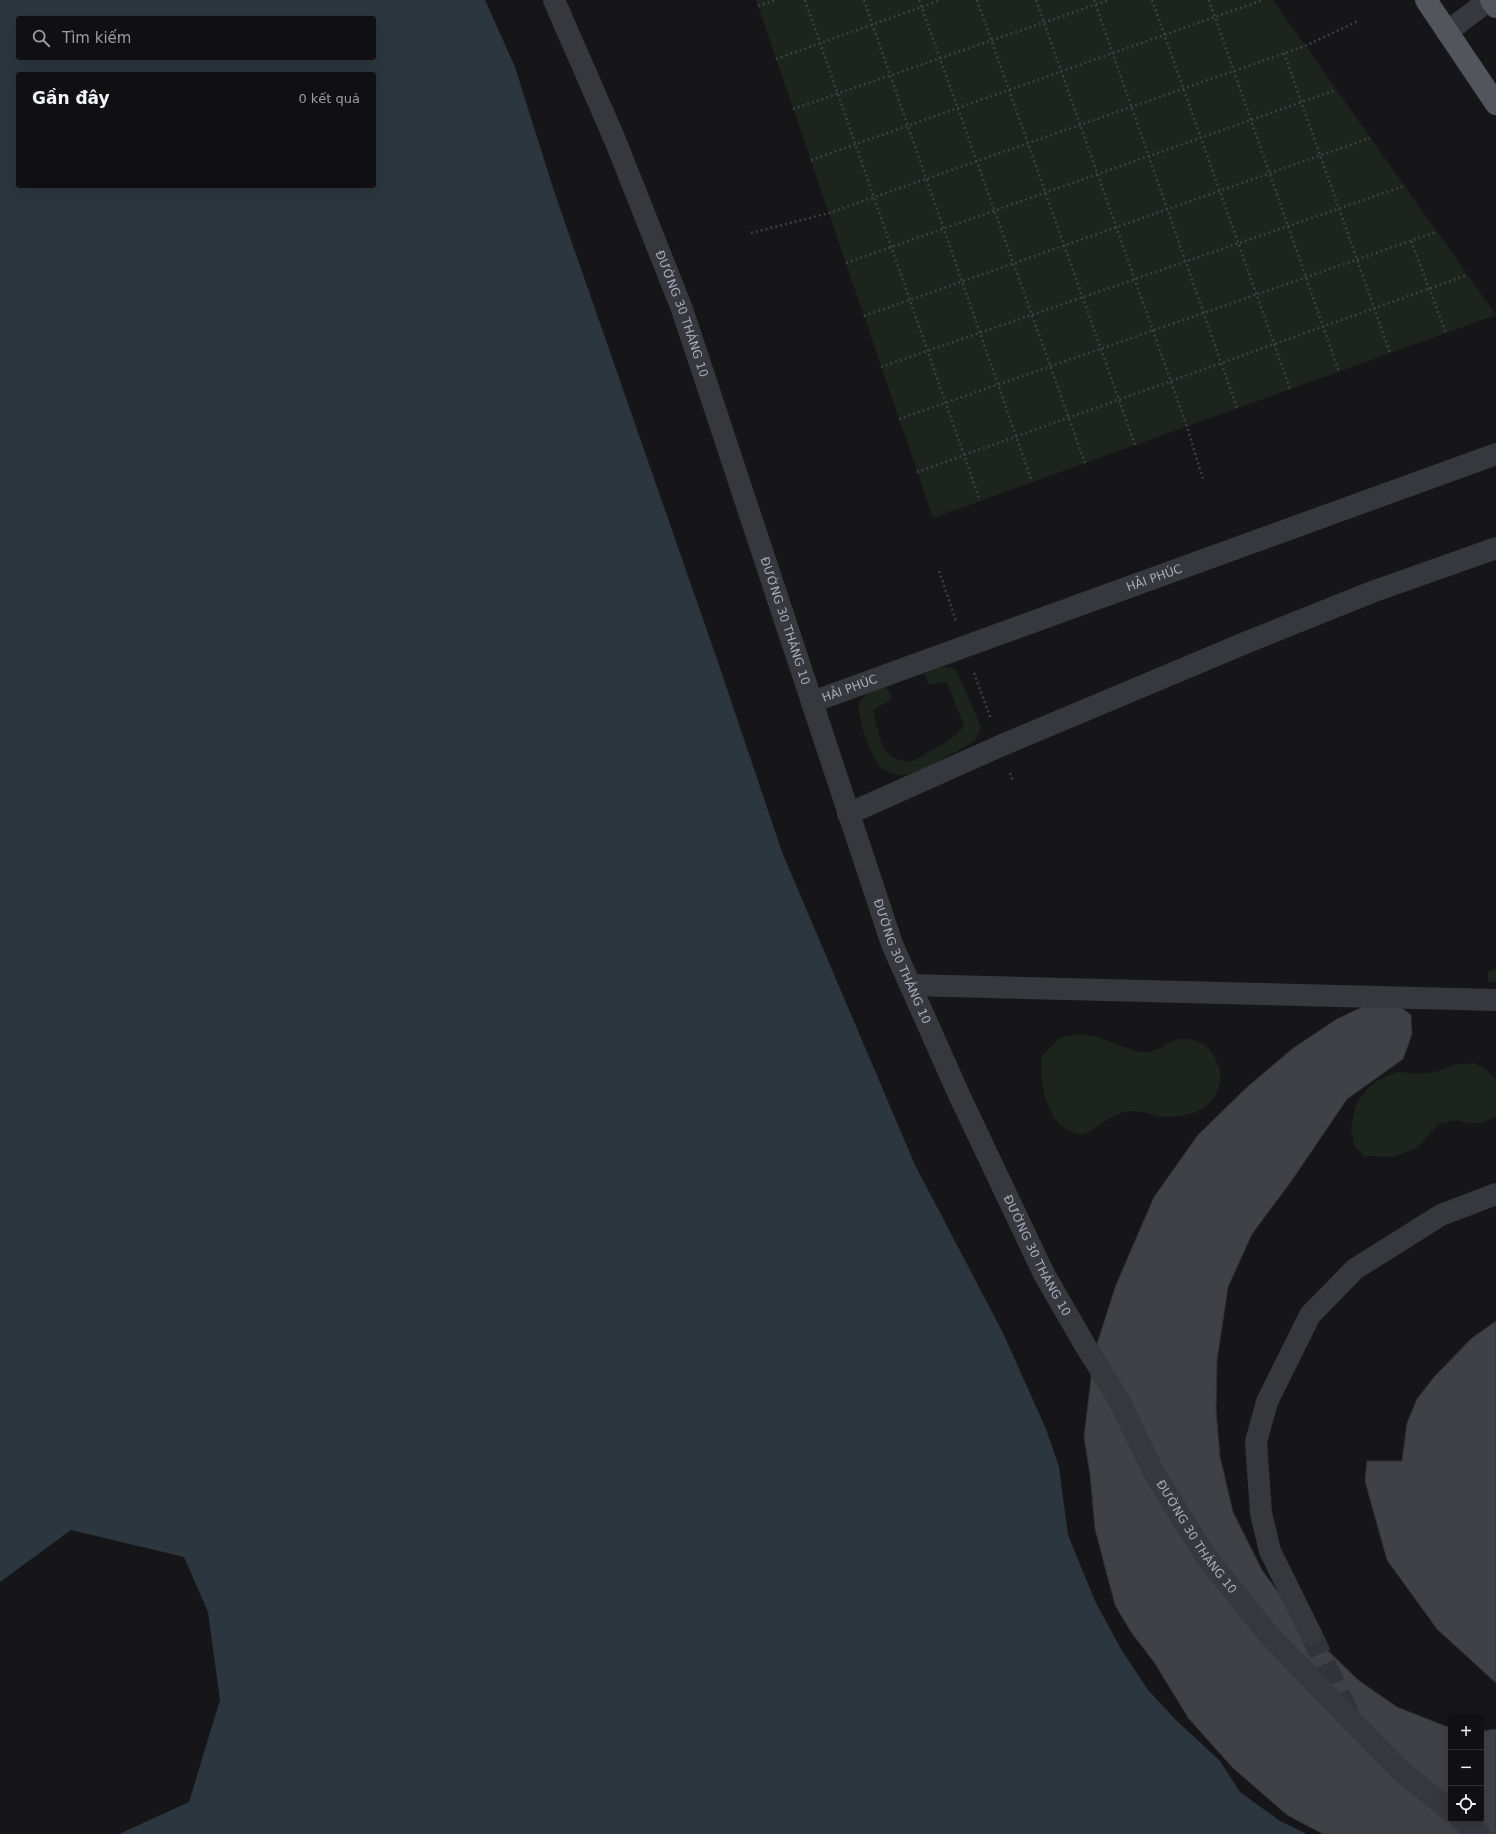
<!DOCTYPE html>
<html lang="vi">
<head>
<meta charset="utf-8">
<style>
  body { margin:0; font-family:"DejaVu Sans",sans-serif; background:#19191c; color:#f1f3f6 }
  .controls { position:absolute; right:12px; bottom:12px; display:grid; overflow:hidden; border-radius:4px; box-shadow:0 4px 16px #0002 }
  .controls button { width:36px; height:36px; display:grid; place-items:center; padding:0; border:0; border-bottom:1px solid #303033; background:#101013; color:#f1f3f6; font:20px sans-serif }
  .list { margin:0; padding:0; list-style:none }
  h2 { display:flex; justify-content:space-between; align-items:center; height:52px; margin:0; padding:0 16px; font-size:17px }
  h2 small { font-size:13px; font-weight:400; color:#9c9da0 }
  .icon { flex:none; width:22px; height:22px; fill:none; stroke:currentColor; stroke-width:2; stroke-linecap:round; stroke-linejoin:round }
  .map { position:relative; flex:none; width:1496px; height:1834px; overflow:hidden }
  .search { position:absolute; background:#101013; box-shadow:0 4px 16px #0002; left:16px; top:16px; width:360px; height:44px; display:flex; align-items:center; gap:10px; box-sizing:border-box; padding:0 14px; border-radius:4px; color:#9c9da0; font-size:15px }
  .panel { position:absolute; background:#101013; box-shadow:0 4px 16px #0002; left:16px; top:72px; width:360px; height:116px; border-radius:4px }
  .map>svg:first-child { display:block }
  .green { fill:#1c241d }
  .water { fill:#2b363e; fill-rule:evenodd }
  .building { fill:#404146; stroke:#303035 }
  .lines { fill:none; stroke-linecap:round; stroke-linejoin:round }
  .minor-tunnel { stroke:#333439; stroke-width:22; stroke-dasharray:22 11; stroke-linecap:butt }
  .path { stroke:#3d3f45; stroke-width:2.5; stroke-dasharray:2 3; stroke-linecap:butt }
  .minor { stroke:#37383e; stroke-width:22 }
  .major { stroke:#53555d; stroke-width:22 }
  .labels { text-anchor:middle; stroke-width:3; stroke-linejoin:round; paint-order:stroke }
  .street-label { font-size:12px; fill:#a7adb9; stroke:#111114 }
</style>
</head>
<body>
<div class="map">
<svg width="1496" height="1834" viewBox="0 0 1496 1834">
  <rect width="100%" height="100%" fill="#161619"/>
  <!-- green -->
  <g class="green">
    <polygon points="756,0 1273,0 1496,315 933,518"/>
    <path d="M943,667L952,668L957,671L981,727L975,741C958,750 921,773 904,775C896,776 886,772 881,767C872,759 854,712 860,702C864,693 877,689 885,685L892,697L890,701L879,706L873,711L882,746L888,754L896,759L911,762L946,742L959,732L964,726L947,682L928,684L925,673Z"/>
    <polygon points="1496,969 1496,982 1488,982 1488,972 1491,970"/>
    <path d="M1079,1034C1085,1035 1091,1035 1097,1037C1112,1041 1134,1054 1149,1052C1163,1050 1171,1036 1189,1039C1200,1041 1211,1048 1215,1058C1222,1073 1223,1081 1215,1095C1205,1114 1178,1119 1158,1116C1146,1113 1138,1110 1126,1112C1107,1115 1098,1131 1080,1135C1072,1132 1062,1128 1056,1120C1044,1106 1040,1075 1041,1057L1060,1038Z"/>
    <polygon points="1473,1063 1484,1068 1496,1079 1496,1115 1494,1118 1481,1123 1467,1123 1457,1120 1439,1124 1418,1147 1395,1157 1364,1156 1354,1145 1351,1130 1355,1106 1367,1089 1378,1080 1397,1072 1423,1074 1438,1071 1453,1065"/>
  </g>
  <!-- water -->
  <path class="water" d="M0,0H485L515,67L555,194L719,665L782,852L915,1165L1003,1333L1046,1429L1059,1467L1068,1535L1095,1601L1121,1649L1148,1690L1176,1720L1220,1761L1240,1792L1280,1821L1307,1834H119L189,1802L220,1700L208,1612L184,1557L71,1530L0,1582ZM18,18H374V58H18ZM18,74H374V186H18Z"/>
  <!-- building -->
  <g class="building">
    <polygon points="1379,999 1398,1005 1411,1015 1412,1034 1403,1059 1347,1099 1290,1183 1252,1234 1228,1287 1217,1360 1216,1410 1220,1457 1233,1512 1262,1570 1302,1625 1358,1680 1397,1707 1445,1726 1451,1727 1451,1819 1481,1819 1481,1731 1496,1729 1496,1834 1323,1834 1287,1815 1233,1768 1189,1719 1154,1662 1131,1632 1115,1605 1095,1529 1090,1474 1084,1437 1092,1370 1097,1344 1116,1285 1154,1197 1198,1135 1245,1089 1292,1049 1337,1019"/>
    <polygon points="1496,1321 1496,1683 1437,1629 1387,1560 1365,1481 1367,1461 1402,1461 1407,1423 1417,1399 1434,1377 1472,1338"/>
  </g>
  <g class="lines">
    <!-- minor-tunnel -->
    <polyline class="minor-tunnel" points="1311,1634 1350,1717"/>
    <!-- path -->
    <g class="path">
      <polyline points="805,0 980,501"/>
      <polyline points="864,0 1032,482"/>
      <polyline points="919,0 1085,463"/>
      <polyline points="977,0 1135,445"/>
      <polyline points="1036,0 1187,427 1203,479"/>
      <polyline points="1094,0 1237,408"/>
      <polyline points="1152,0 1290,389"/>
      <polyline points="1209,0 1339,372"/>
      <polyline points="758,6 776,0"/>
      <polyline points="1284,53 1390,353"/>
      <polyline points="776,59 941,0"/>
      <polyline points="793,109 1109,0"/>
      <polyline points="811,160 1263,0"/>
      <polyline points="751,233 829,213 1305,46 1358,21"/>
      <polyline points="1411,241 1446,333"/>
      <polyline points="846,263 1336,90"/>
      <polyline points="864,316 1370,138"/>
      <polyline points="881,367 1404,186"/>
      <polyline points="899,419 1436,232"/>
      <polyline points="917,472 1467,275"/>
      <polyline points="939,571 956,621"/>
      <polyline points="974,673 991,719"/>
      <polyline points="1010,773 1013,781"/>
    </g>
    <!-- minor -->
    <g class="minor">
      <path id="s1" d="M554,0L615,140L682,309L892,944L960,1097L1044,1274L1085,1345L1118,1398L1153,1471L1206,1557L1269,1635L1351,1720L1401,1771L1451,1811"/>
      <polyline points="1447,32 1489,0"/>
      <path id="s2" d="M812,702L1496,454"/>
      <polyline points="848,814 1000,746 1245,643 1372,592 1496,548"/>
      <polyline points="910,985 1496,1000"/>
      <polyline points="1311,1634 1270,1551 1261,1513 1256,1442 1267,1402 1310,1315 1355,1269 1441,1215 1496,1194"/>
      <polyline points="1461,1819 1479,1834"/>
    </g>
    <!-- major -->
    <g class="major">
      <polyline points="1426,0 1496,104"/>
      <polyline points="1491,0 1496,7"/>
    </g>
  </g>
  <g class="labels">
    <!-- street labels -->
    <g class="street-label">
      <text dy="4" stroke="none"><textPath href="#s1" startOffset="339">ĐƯỜNG 30 THÁNG 10</textPath></text>
      <text dy="4" stroke="none"><textPath href="#s2" startOffset="364">HẢI PHÚC</textPath></text>
      <text dy="4" stroke="none"><textPath href="#s1" startOffset="663">ĐƯỜNG 30 THÁNG 10</textPath></text>
      <text dy="4" stroke="none"><textPath href="#s2" startOffset="40">HẢI PHÚC</textPath></text>
      <text dy="4" stroke="none"><textPath href="#s1" startOffset="1023">ĐƯỜNG 30 THÁNG 10</textPath></text>
      <text dy="4" stroke="none"><textPath href="#s1" startOffset="1347">ĐƯỜNG 30 THÁNG 10</textPath></text>
      <text dy="4" stroke="none"><textPath href="#s1" startOffset="1671">ĐƯỜNG 30 THÁNG 10</textPath></text>
    </g>
  </g>
</svg>
<div class="controls">
<button>+</button>
<button>−</button>
<button><svg class="icon" aria-label="locate" viewBox="0 0 24 24"><circle cx="12" cy="12" r="6"/><path d="M12 2v4M12 18v4M2 12h4M18 12h4"/></svg></button>
</div>
<div class="search"><svg class="icon" aria-label="search" viewBox="0 0 24 24"><circle cx="10" cy="10" r="6"/><path d="M15 15l6 6"/></svg>Tìm kiếm</div>
<section class="panel">
<h2>Gần đây<small>0 kết quả</small></h2>
<ul class="list">
</ul>
</section>
</div>
</body>
</html>
